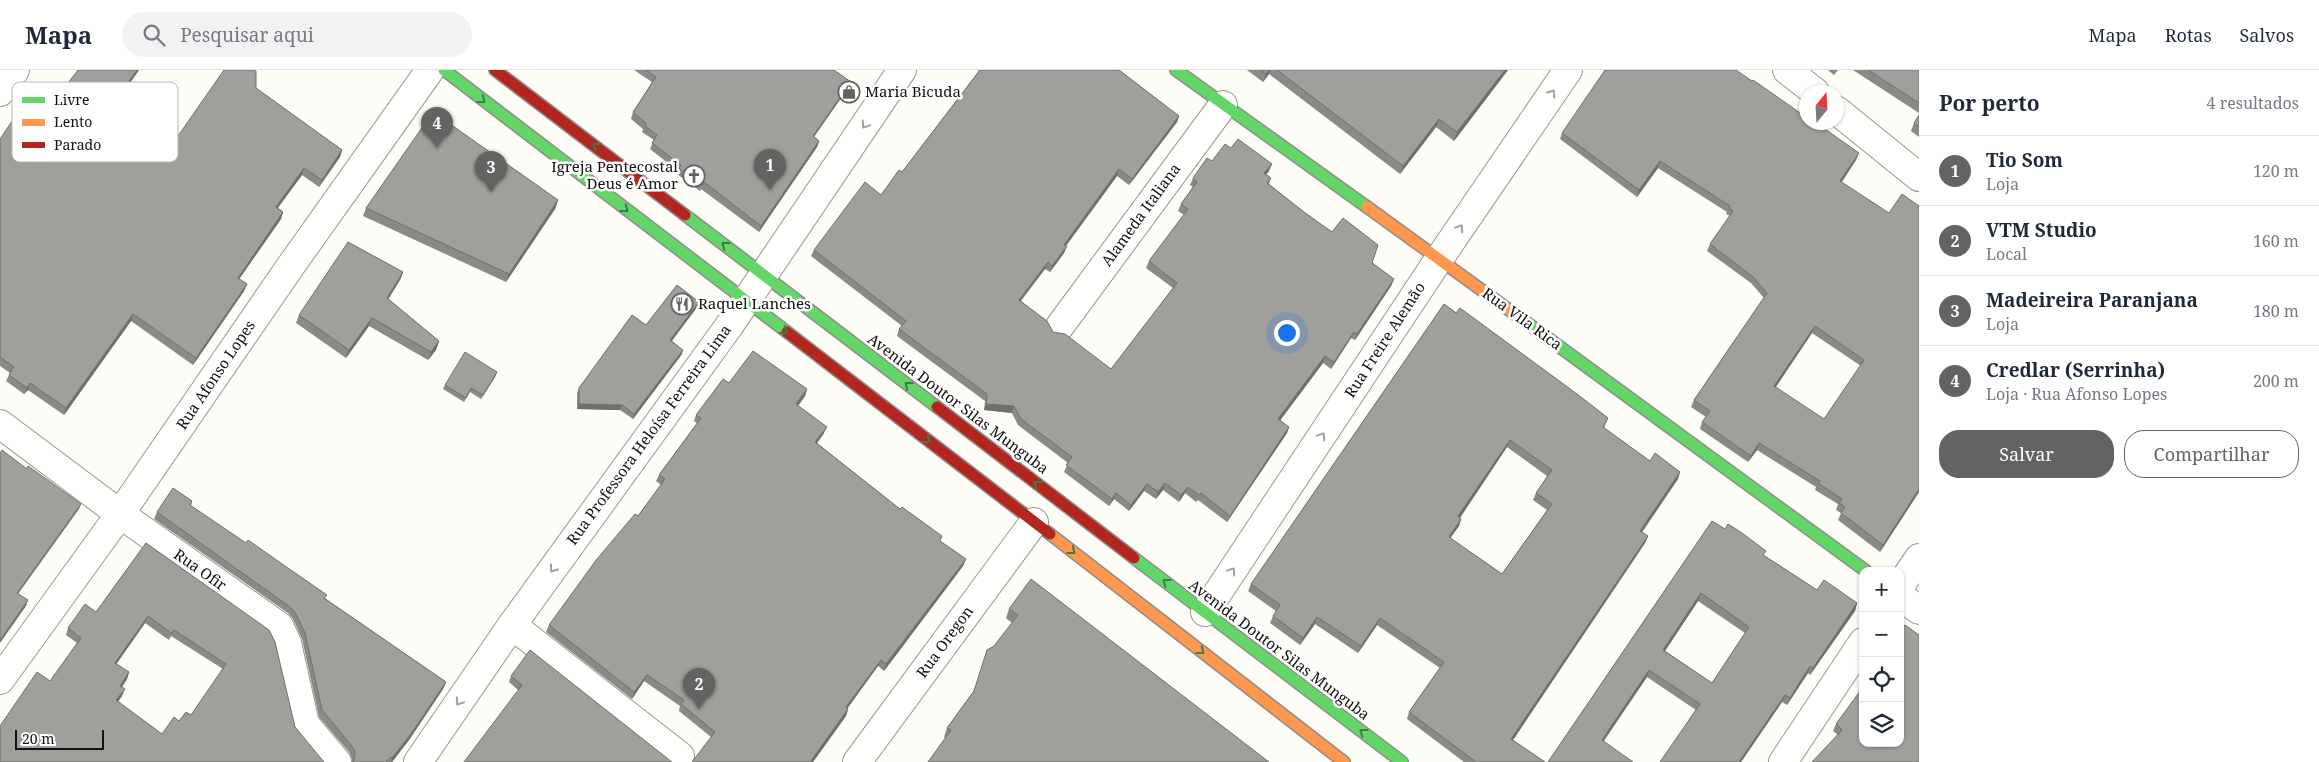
<!DOCTYPE html>
<html lang="pt">
<head>
<meta charset="utf-8">
<style>
  body { margin:0; font-family:"Noto Serif",serif; background:#f2f2f3; color:#1f2937 }
  .controls { position:absolute; right:15px; bottom:15px; display:grid; overflow:hidden; border-radius:10px; box-shadow:0 1px 4px #0004 }
  .controls button { width:45px; height:45px; display:grid; place-items:center; padding:0; border:0; border-bottom:1px solid #e0e1e3; background:#fff; color:#1f2937; font:25px sans-serif }
  .compass { position:absolute; left:1799px; top:15px; width:45px; height:45px; border-radius:50%; background:#fff; box-shadow:0 1px 4px #0004; rotate:18deg }
  .scale { position:absolute; left:15px; bottom:12px; width:89px; box-sizing:border-box; padding-left:5px; border:2px solid #111; border-top:0; font-size:14px; line-height:18px; white-space:nowrap; color:#111; -webkit-text-stroke:4px #fff; paint-order:stroke }
  .you { position:absolute; left:1286px; top:262px; width:18px; height:18px; margin:-12px; border:4px solid #fff; border-radius:50%; background:#1a73e8; box-shadow:0 0 0 8px #1a73e833 }
  .badge { display:grid; place-items:center; width:32px; height:32px; border-radius:50%; background:#646362; color:#fff; font-size:16px; font-weight:700 }
  .pin { position:absolute; translate:-50% -41px; filter:drop-shadow(0 1px 2px #0008) }
  .pin::after { content:''; position:absolute; top:26px; width:18px; height:15px; background:inherit; clip-path:polygon(0 0,100% 0,50% 100%) }
  .list { margin:0; padding:0; list-style:none }
  h2 { display:flex; justify-content:space-between; align-items:center; height:65px; margin:0; padding:0 20px; font-size:21px }
  h2 small { font-size:16px; font-weight:400; color:#747a83 }
  .list li { display:grid; grid-template-columns:32px 1fr auto; gap:15px; align-items:center; box-sizing:border-box; height:70px; padding:0 20px; border-top:1px solid #e0e1e3 }
  .list b { display:block; font-size:19px; white-space:nowrap }
  .list p { margin:0; font-size:16px; white-space:nowrap; color:#747a83 }
  .list em { font-size:16px; font-style:normal; color:#747a83 }
  .actions { display:flex; gap:10px; padding:15px 20px }
  .actions a { flex:1; padding:11px 0; border:1px solid #646362; border-radius:20px; text-align:center; font-size:18px; color:#646362 }
  .actions .main { background:#646362; color:#fff }
  .icon { flex:none; width:28px; height:28px; fill:none; stroke:currentColor; stroke-width:2; stroke-linecap:round; stroke-linejoin:round }
  .map { position:relative; flex:none; width:1919px; height:692px; overflow:hidden }
  header { display:flex; align-items:center; gap:30px; box-sizing:border-box; height:70px; padding:0 25px; background:#fff; border-bottom:1px solid #e0e1e3 }
  header strong { font-size:24px }
  nav { display:flex; gap:28px; margin-inline-start:auto; font-size:18px }
  .search { width:350px; height:45px; background:#f2f2f3; display:flex; align-items:center; gap:12px; box-sizing:border-box; padding:0 18px; border-radius:28px; color:#747a83; font-size:19px }
  main { display:flex }
  aside { flex:1; background:#fff }
  .map>svg:first-child { display:block }
  .lines { fill:none; stroke-linecap:round; stroke-linejoin:round }
  .street-casing { stroke:#979795; stroke-width:30 }
  .fast-casing { stroke:#8e8d8b; stroke-width:14 }
  .slow-casing { stroke:#8e8d8b; stroke-width:14 }
  .jam-casing { stroke:#8e8d8b; stroke-width:14 }
  .street { stroke:#fffffe; stroke-width:28 }
  .fast { stroke:#63d668; stroke-width:11 }
  .slow { stroke:#ff974d; stroke-width:11 }
  .jam { stroke:#b3261e; stroke-width:11 }
  .wall { fill:#8a8986; fill-rule:evenodd }
  .shaded-wall { fill:#716f6d }
  .building { fill:#a19f9c; stroke:#716f6d; fill-rule:evenodd }
  .oneway { stroke:#a0a09f }
  .oneway2 { stroke:#3e7d41 }
  .labels { text-anchor:middle; stroke-width:5; stroke-linejoin:round; paint-order:stroke }
  .poi-label { font-size:15px; fill:#111; stroke:#fff; text-anchor:start }
  .street-label { font-size:15px; fill:#111; stroke:#fff }
  .key { fill:#fff; stroke:#b8b8b8; stroke-width:1 }
  .key-label { font-size:14px; fill:#111 }
</style>
</head>
<body>
<header>
<strong>Mapa</strong>
<div class="search"><svg class="icon" aria-label="search" viewBox="0 0 24 24"><circle cx="10" cy="10" r="6"/><path d="M15 15l6 6"/></svg>Pesquisar aqui</div>
<nav><a>Mapa</a><a>Rotas</a><a>Salvos</a></nav>
</header>
<main>
<div class="map">
<svg width="1919" height="692" viewBox="0 0 1919 692">
  <rect width="100%" height="100%" fill="#fdfcf7"/>
  <g class="lines">
    <!-- street casing -->
    <g class="street-casing">
      <g id="street">
        <polyline points="1787,0 1815,22"/>
        <polyline points="0,22 15,0"/>
        <polyline points="1836,40 1919,107"/>
        <polyline points="1060,256 1223,35"/>
        <polyline points="0,354 120,444 279,556 287,573 305,654 337,692"/>
        <polyline points="1900,516 1919,488"/>
        <polyline points="1900,526 1919,540"/>
        <polyline points="1205,542 1439,189 1568,0"/>
        <polyline points="512,555 680,686"/>
        <polyline points="0,610 120,444 290,197 430,0"/>
        <polyline points="418,692 512,555 729,256 902,0"/>
        <polyline points="857,692 1034,452"/>
        <polyline points="1783,692 1863,572"/>
      </g>
    </g>
    <!-- fast casing -->
    <g class="fast-casing">
      <g id="fast">
        <polyline points="444,0 787,262"/>
        <polyline points="1176,0 1367,137"/>
        <polyline points="685,145 937,337"/>
        <polyline points="1523,250 1866,501"/>
        <polyline points="1134,488 1402,692"/>
      </g>
    </g>
    <!-- slow casing -->
    <g class="slow-casing">
      <g id="slow">
        <polyline points="1367,137 1523,250"/>
        <polyline points="1050,464 1344,692"/>
      </g>
    </g>
    <!-- jam casing -->
    <g class="jam-casing">
      <g id="jam">
        <polyline points="495,0 685,145"/>
        <polyline points="787,262 1050,464"/>
        <polyline points="937,337 1134,488"/>
      </g>
    </g>
    <!-- street -->
    <use href="#street" class="street"/>
    <!-- fast -->
    <use href="#fast" class="fast"/>
    <!-- slow -->
    <use href="#slow" class="slow"/>
    <!-- jam -->
    <use href="#jam" class="jam"/>
  </g>
  <!-- wall -->
  <g class="wall">
    <polygon points="139,0 123,23 134,39 119,59 162,89 256,18 342,80 340,87 319,117 302,105 278,138 283,142 281,149 239,209 247,214 244,221 193,295 131,251 64,345 28,320 24,324 6,311 10,303 0,296 0,69"/>
    <polygon points="634,0 834,0 851,12 848,18 814,67 819,71 817,77 759,162 701,119 700,121 677,104 678,101 650,79 654,70 642,62 643,59 631,49 633,42 652,12"/>
    <polygon points="978,0 1119,0 1179,46 1177,52 1129,115 1117,106 1066,176 1064,183 1050,202 1045,199 1021,231 1053,262 1111,299 1173,218 1146,198 1149,191 1184,145 1178,141 1181,134 1193,117 1190,115 1193,108 1212,91 1231,78 1269,101 1266,104 1271,108 1269,114 1304,142 1394,209 1391,216 1355,270 1351,268 1331,299 1323,293 1280,350 1289,357 1287,363 1227,452 1198,430 1196,432 1185,423 1179,432 1163,420 1156,429 1144,421 1129,441 1114,429 1109,436 1064,402 1068,393 1018,355 1012,343 984,340 985,331 897,266 899,259 902,256 811,186 814,180 881,125 902,102 979,1"/>
    <polygon points="1247,0 1508,0 1454,71 1436,57 1400,104 1269,4 1263,12"/>
    <polygon points="1828,0 1838,0 1834,5"/>
    <polygon points="1853,0 1919,0 1919,43"/>
    <polygon points="1919,45 1919,67 1911,61 1914,53"/>
    <path d="M1562,63L1856,90L1842,112L1919,422L1880,482L1838,450L1841,443L1836,440L1838,434L1815,420L1816,417L1757,380L1748,392L1700,359L1702,352L1706,347L1691,337L1694,330L1764,228L1751,213L1707,181L1710,174L1730,146L1726,144L1727,142L1658,98L1637,127L1560,69ZM1812,263L1861,296L1824,349L1775,317Z"/>
    <polygon points="558,130 555,139 506,212 363,146 366,138"/>
    <polygon points="403,202 400,210 388,229 439,271 436,280 428,290 369,256 346,288 296,253 299,245"/>
    <polygon points="699,232 698,236 672,271 682,284 633,349 620,340 577,339 577,323 579,318 646,255"/>
    <path d="M1444,234L1608,348L1604,358L1650,391L1678,409L1642,462L1648,466L1645,473L1513,670L1545,692H1464L1407,649L1409,642L1440,598L1377,555L1358,583L1315,554L1300,575L1270,553L1273,546L1276,541L1248,521L1251,514ZM1507,377L1547,406L1536,423L1533,430L1547,440L1502,504L1450,468L1459,456L1461,449L1460,447Z"/>
    <polygon points="497,302 495,307 481,329 470,322 464,332 443,319 445,315"/>
    <polygon points="729,313 807,319 805,326 798,336 824,363 817,373 940,471 966,489 963,496 884,601 878,596 847,639 848,639 846,646 813,692 692,692 711,667 679,641 680,636 644,611 632,629 546,562 549,555 638,446 661,415 656,411 659,405 697,353 694,351 696,345"/>
    <polygon points="192,431 191,436 446,612 443,619 409,670 392,692 352,692 352,689 349,682 319,647 302,569 293,549 288,543 154,449 157,442"/>
    <path d="M1712,451L1817,520L1857,533L1855,541L1810,605L1808,603L1787,635L1782,632L1741,692H1660L1696,640L1647,607L1604,671L1548,692ZM1698,531L1745,563L1712,613L1665,581Z"/>
    <path d="M146,473L295,657L0,692L50,611L77,573L66,565L68,558L96,542ZM145,553L169,570L171,566L223,599L191,645L179,651L162,664L118,632L122,626V617L127,609L129,602L116,594Z"/>
    <polygon points="1009,539 1269,692 945,668 944,667 947,658 973,622 994,576 1012,553 1006,548"/>
    <polygon points="511,606 672,692 518,620 509,612"/>
    <polygon points="1836,654 1919,692 1838,665 1833,661"/>
  </g>
  <!-- shaded-wall -->
  <g class="shaded-wall">
    <polygon points="137,0 139,0 119,28 121,22"/>
    <polygon points="1269,0 1270,0 1269,4 1263,12 1266,4"/>
    <polygon points="1505,0 1508,0 1454,71 1457,62"/>
    <polygon points="851,12 848,18 810,72 813,66"/>
    <polygon points="136,32 134,39 115,65 117,58"/>
    <polygon points="1179,46 1177,52 1129,115 1132,109"/>
    <polygon points="1439,49 1436,57 1400,104 1403,96"/>
    <polygon points="819,71 817,77 759,162 761,156"/>
    <polygon points="342,80 340,87 319,117 322,110"/>
    <polygon points="1859,83 1856,90 1838,117 1840,111"/>
    <polygon points="1660,91 1658,98 1637,127 1639,120"/>
    <polygon points="1272,94 1269,101 1262,110 1264,103"/>
    <polygon points="304,98 302,105 273,144 276,137"/>
    <polygon points="1119,99 1117,106 1062,181 1064,175"/>
    <polygon points="558,130 555,139 506,212 509,204"/>
    <polygon points="283,142 281,149 235,215 238,208"/>
    <polygon points="1067,176 1064,183 1050,202 1052,196"/>
    <polygon points="1048,192 1045,199 1016,236 1019,230"/>
    <polygon points="403,202 400,210 384,236 387,228"/>
    <polygon points="1394,209 1391,216 1355,270 1357,264"/>
    <polygon points="247,214 244,221 193,295 196,288"/>
    <polygon points="699,232 698,236 669,274 670,270"/>
    <polygon points="133,244 131,251 64,345 66,338"/>
    <polygon points="372,248 369,256 346,288 349,280"/>
    <polygon points="1815,256 1812,263 1772,323 1774,316"/>
    <polygon points="1354,262 1351,268 1331,299 1334,292"/>
    <polygon points="439,271 436,280 428,290 431,282"/>
    <polygon points="683,280 682,284 633,349 634,344"/>
    <polygon points="1325,286 1323,293 1276,356 1278,349"/>
    <polygon points="497,302 495,307 481,329 483,325"/>
    <polygon points="30,313 28,320 24,324 27,318"/>
    <polygon points="807,319 805,326 794,341 796,334"/>
    <polygon points="579,334 622,335 620,340 577,339"/>
    <polygon points="986,334 1014,336 1012,343 984,340"/>
    <polygon points="827,357 824,363 813,379 815,372"/>
    <polygon points="1289,357 1287,363 1227,452 1230,446"/>
    <polygon points="1510,370 1507,377 1456,454 1458,446"/>
    <polygon points="1759,373 1757,380 1748,392 1751,386"/>
    <polygon points="1680,402 1678,409 1638,468 1640,461"/>
    <polygon points="1165,413 1163,420 1156,429 1158,422"/>
    <polygon points="1147,414 1144,421 1129,441 1131,435"/>
    <polygon points="1188,417 1185,423 1179,432 1181,425"/>
    <polygon points="1919,419 1919,422 1880,482 1883,475"/>
    <polygon points="1116,423 1114,429 1109,436 1112,429"/>
    <polygon points="81,434 79,439 15,528 17,523"/>
    <polygon points="1461,449 1459,456 1446,474 1449,467"/>
    <polygon points="1648,466 1645,473 1509,676 1511,669"/>
    <polygon points="966,489 963,496 884,601 886,594"/>
    <polygon points="1701,523 1698,531 1661,587 1663,580"/>
    <polygon points="28,530 26,536 0,573 0,570"/>
    <polygon points="1857,533 1855,541 1810,605 1813,598"/>
    <polygon points="148,546 145,553 113,599 115,593"/>
    <polygon points="1317,547 1315,554 1300,575 1303,568"/>
    <polygon points="1380,548 1377,555 1358,583 1361,576"/>
    <polygon points="881,590 878,596 843,644 846,637"/>
    <polygon points="1810,596 1808,603 1787,635 1790,628"/>
    <polygon points="1649,600 1647,607 1599,677 1602,670"/>
    <polygon points="129,602 127,609 118,623 120,616"/>
    <polygon points="647,605 644,611 632,629 634,622"/>
    <polygon points="446,612 443,619 409,670 392,692 391,692 392,688"/>
    <polygon points="125,619 122,626 114,637 116,630"/>
    <polygon points="1785,625 1782,632 1741,692 1739,692"/>
    <polygon points="848,639 846,646 813,692 810,692"/>
  </g>
  <!-- building -->
  <g class="building">
    <polygon points="78,0 137,0 121,22 136,32 117,58 162,89 224,0 254,0 256,1 256,18 342,80 322,110 304,98 276,137 283,142 238,208 247,214 196,288 133,244 66,338 30,313 27,318 9,305 14,297 0,287 0,69 23,35 41,48"/>
    <polygon points="646,0 834,0 851,12 813,66 819,71 761,156 704,112 702,115 679,98 681,95 652,73 657,65 645,56 646,53 633,42 656,7"/>
    <polygon points="980,0 1119,0 1179,46 1132,109 1119,99 1064,175 1067,176 1052,196 1048,192 1019,230 1047,251 1053,262 1065,264 1111,299 1177,213 1149,191 1188,139 1181,134 1197,112 1193,108 1207,88 1212,91 1225,74 1231,78 1238,69 1272,94 1264,103 1271,108 1267,113 1304,142 1332,162 1343,148 1378,175 1372,193 1394,209 1357,264 1354,262 1334,292 1325,286 1278,349 1289,357 1230,446 1201,423 1199,425 1188,417 1181,425 1165,413 1158,422 1147,414 1131,435 1116,423 1112,429 1066,395 1072,387 1021,349 1014,336 986,334 987,324 899,259 906,251 814,180 865,112 881,125 899,100 902,102"/>
    <polygon points="1261,0 1269,0 1266,4"/>
    <polygon points="1277,0 1505,0 1457,62 1439,49 1403,96"/>
    <path d="M1605,0H1736L1752,11L1753,10L1806,47V52H1815L1859,83L1840,111L1889,143L1902,124L1919,136V419L1883,475L1841,443L1845,437L1839,433L1842,429L1818,413L1820,411L1759,373L1751,386L1702,352L1710,341L1694,330L1767,223L1753,207L1710,174L1733,141L1729,138L1730,136L1660,91L1639,120L1562,63ZM1815,256L1864,290L1824,349L1774,316Z"/>
    <polygon points="1868,0 1919,0 1919,33"/>
    <polygon points="433,42 558,130 509,204 366,138"/>
    <polygon points="1919,45 1919,57 1914,53"/>
    <polygon points="348,172 403,202 387,228 439,271 431,282 372,248 349,280 299,245"/>
    <polygon points="677,215 699,232 670,270 683,280 634,344 622,335 579,334 579,318 632,245 646,255"/>
    <path d="M1444,234L1456,243L1460,238L1577,324L1608,348L1603,357L1650,391L1655,383L1680,402L1640,461L1648,466L1511,669L1545,692H1476L1409,642L1444,592L1380,548L1361,576L1317,547L1303,568L1273,546L1280,535L1251,514ZM1510,370L1552,400L1536,423L1552,434L1502,504L1449,467L1461,449L1458,446Z"/>
    <polygon points="753,281 807,319 796,334 827,357 815,372 900,439 902,437 942,466 940,471 966,489 886,594 881,590 846,637 848,639 810,692 692,692 715,662 681,634 684,630 647,605 634,622 549,555 597,489 635,444 638,446 665,409 659,405 701,348 696,345 723,309 729,313"/>
    <polygon points="465,282 497,302 483,325 471,318 466,328 445,315"/>
    <polygon points="2,380 27,399 28,396 81,434 17,523 28,530 0,570 0,383"/>
    <polygon points="173,418 192,431 190,435 246,473 248,470 285,496 327,525 324,528 446,612 411,664 392,688 391,687 386,692 353,692 354,690 355,682 351,675 322,640 305,563 295,542 290,537 157,442"/>
    <path d="M1712,451L1725,459L1728,454L1742,463L1766,481L1763,485L1817,520L1824,510L1857,533L1813,598L1810,596L1790,628L1785,625L1739,692H1660L1700,634L1649,600L1602,670L1633,692H1548ZM1701,523L1749,557L1712,613L1663,580Z"/>
    <path d="M146,473L269,560L275,572L295,657L324,692H0V656L37,602L50,611L81,568L68,558L85,534L96,542ZM148,546L171,563L174,560L226,594L191,645L186,642L179,651L174,647L162,664L116,630L125,619L120,616L129,602L115,593Z"/>
    <polygon points="1031,509 1269,692 928,692 951,660 947,658 974,621 987,580 994,576 1018,545 1009,539"/>
    <polygon points="1905,555 1919,565 1919,692 1812,692 1842,660 1836,654 1863,617 1863,673 1900,673 1900,561"/>
    <polygon points="530,580 672,692 464,692 522,615 511,606"/>
  </g>
  <!-- one-way arrows -->
  <defs><path id="oneway-chevron" d="M-2-3.5L2.5 0L-2 3.5" fill="none" stroke-width="1.6" stroke-linecap="round" stroke-linejoin="round" transform="scale(1.25)"/></defs>
  <g class="oneway">
    <use href="#oneway-chevron" transform="translate(1552 23) rotate(-55)"/>
    <use href="#oneway-chevron" transform="translate(865 55) rotate(124)"/>
    <use href="#oneway-chevron" transform="translate(1460 158) rotate(-56)"/>
    <use href="#oneway-chevron" transform="translate(1322 366) rotate(-56)"/>
    <use href="#oneway-chevron" transform="translate(553 499) rotate(126)"/>
    <use href="#oneway-chevron" transform="translate(1232 501) rotate(-56)"/>
    <use href="#oneway-chevron" transform="translate(459 632) rotate(124)"/>
  </g>
  <g class="oneway2">
    <use href="#oneway-chevron" transform="translate(482 30) rotate(38)"/>
    <use href="#oneway-chevron" transform="translate(596 76) rotate(-143)"/>
    <use href="#oneway-chevron" transform="translate(625 139) rotate(38)"/>
    <use href="#oneway-chevron" transform="translate(725 175) rotate(-143)"/>
    <use href="#oneway-chevron" transform="translate(784 261) rotate(37)"/>
    <use href="#oneway-chevron" transform="translate(908 315) rotate(-142)"/>
    <use href="#oneway-chevron" transform="translate(927 370) rotate(37)"/>
    <use href="#oneway-chevron" transform="translate(1037 414) rotate(-143)"/>
    <use href="#oneway-chevron" transform="translate(1072 481) rotate(38)"/>
    <use href="#oneway-chevron" transform="translate(1166 512) rotate(-143)"/>
    <use href="#oneway-chevron" transform="translate(1201 581) rotate(38)"/>
    <use href="#oneway-chevron" transform="translate(1363 662) rotate(-143)"/>
  </g>
  <!-- icons -->
  <defs>
    <g id="shop-ring" transform="scale(1.125)"><circle r="9.5" fill="#fff" stroke="#646362" stroke-width="1.5"/><path d="M-5-2.5h2.3a2.7 3.5 0 0 1 5.4 0H5L5.5 6h-11ZM-1.5-2.5h3a1.5 2.3 0 0 0-3 0Z" fill="#646362"/></g>
    <g id="church-ring" transform="scale(1.125)"><circle r="9.5" fill="#fff" stroke="#646362" stroke-width="1.5"/><path d="M-1.2-6h2.4v3.5h3.3v2.4h-3.3V6h-2.4V-.1h-3.3v-2.4h3.3Z" fill="#646362"/></g>
    <g id="restaurant-ring" transform="scale(1.125)"><circle r="9.5" fill="#fff" stroke="#646362" stroke-width="1.5"/><path d="M-5-6h1v4h1v-4h1v4h1v-4h1v5L-1.5 .5V6h-2V.5L-5-1ZM5-6V6H3V1.5H1.5Q1.5-4 5-6Z" fill="#646362"/></g>
  </defs>
  <g fill-rule="evenodd">
    <use href="#shop-ring" x="849" y="22"/>
    <use href="#church-ring" x="694" y="106"/>
    <use href="#restaurant-ring" x="682" y="234"/>
  </g>
  <g class="labels">
    <!-- poi labels -->
    <g class="poi-label">
      <text x="865" y="27">Maria Bicuda</text>
      <text x="678" y="102" text-anchor="end">Igreja Pentecostal<tspan x="678" dy="17">Deus é Amor</tspan></text>
      <text x="698" y="239">Raquel Lanches</text>
    </g>
    <!-- street labels -->
    <g class="street-label">
      <text transform="translate(1141 145) rotate(-54)" y="5">Alameda Italiana</text>
      <text transform="translate(1522 249) rotate(36)" y="5">Rua Vila Rica</text>
      <text transform="translate(1385 270) rotate(-57)" y="5">Rua Freire Alemão</text>
      <text transform="translate(216 305) rotate(-56)" y="5">Rua Afonso Lopes</text>
      <text transform="translate(958 334) rotate(37)" y="5">Avenida Doutor Silas Munguba</text>
      <text transform="translate(649 365) rotate(-54)" y="5">Rua Professora Heloísa Ferreira Lima</text>
      <text transform="translate(200 500) rotate(35)" y="5">Rua Ofir</text>
      <text transform="translate(945 572) rotate(-54)" y="5">Rua Oregon</text>
      <text transform="translate(1279 580) rotate(37)" y="5">Avenida Doutor Silas Munguba</text>
    </g>
  </g>
  <!-- legend -->
  <rect x="12" y="12" width="166" height="80" rx="8" class="key"/>
  <rect x="22" y="27" width="23" height="6" fill="#63d668"/>
  <rect x="22" y="49" width="23" height="7" fill="#ff974d"/>
  <rect x="22" y="72" width="23" height="6" fill="#b3261e"/>
  <g class="key-label">
    <text x="54" y="35">Livre</text>
    <text x="54" y="57">Lento</text>
    <text x="54" y="80">Parado</text>
  </g>
</svg>
<div class="controls">
<button>+</button>
<button>−</button>
<button><svg class="icon" aria-label="locate" viewBox="0 0 24 24"><circle cx="12" cy="12" r="6"/><path d="M12 2v4M12 18v4M2 12h4M18 12h4"/></svg></button>
<button><svg class="icon" aria-label="layers" viewBox="0 0 24 24"><path d="M12 4l9 5-9 5-9-5zM3 14l9 5 9-5"/></svg></button>
</div>
<svg class="compass" viewBox="-18 -18 36 36"><path d="M0-13l5 13h-10z" fill="#e53935"/><path d="M0 13l5-13h-10z" fill="#747a83"/></svg>
<div class="scale">20 m</div>
<div class="you"></div>
<div class="pin badge" style="left:770px;top:120px">1</div>
<div class="pin badge" style="left:699px;top:639px">2</div>
<div class="pin badge" style="left:491px;top:122px">3</div>
<div class="pin badge" style="left:437px;top:78px">4</div>
</div>
<aside>
<h2>Por perto<small>4 resultados</small></h2>
<ul class="list">
<li><span class="badge">1</span><div><b>Tio Som</b><p>Loja</p></div><em>120 m</em></li>
<li><span class="badge">2</span><div><b>VTM Studio</b><p>Local</p></div><em>160 m</em></li>
<li><span class="badge">3</span><div><b>Madeireira Paranjana</b><p>Loja</p></div><em>180 m</em></li>
<li><span class="badge">4</span><div><b>Credlar (Serrinha)</b><p>Loja · Rua Afonso Lopes</p></div><em>200 m</em></li>
</ul>
<div class="actions"><a class="main">Salvar</a><a>Compartilhar</a></div>
</aside>
</main>
</body>
</html>
